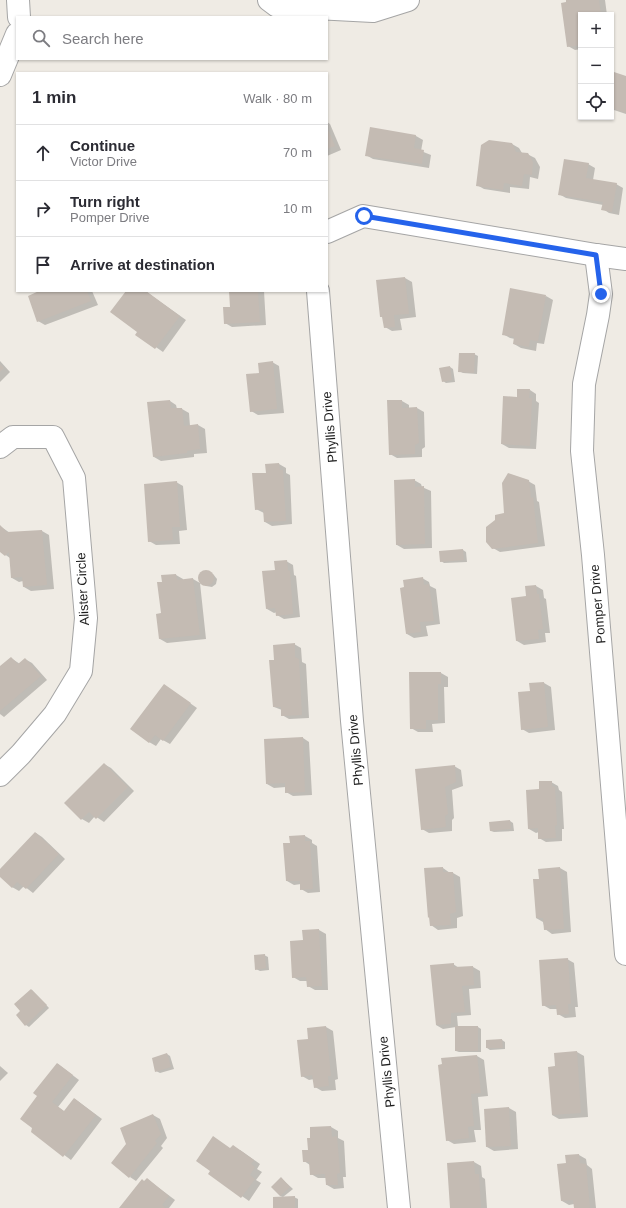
<!DOCTYPE html>
<html lang="en">
<head>
<meta charset="utf-8">
<style>
  body { margin:0; font-family:Arial,sans-serif; background:#f2f2f3; color:#2b2b33 }
  .controls { position:absolute; right:12px; top:12px; display:grid; overflow:hidden; border-radius:0px; box-shadow:0 1px 3px #0004 }
  .controls button { width:36px; height:36px; display:grid; place-items:center; padding:0; border:0; border-bottom:1px solid #e1e1e2; background:#fff; color:#2b2b33; font:20px sans-serif }
  .stop { position:absolute; width:12px; height:12px; margin:-9px; border:3px solid #2563eb; border-radius:50%; background:#fff }
  .stop.end { background:#2563eb; border-color:#fff; box-shadow:0 1px 4px #0008 }
  .list { margin:0; padding:0; list-style:none }
  h2 { display:flex; justify-content:space-between; align-items:center; height:52px; margin:0; padding:0 16px; font-size:17px }
  h2 small { font-size:13px; font-weight:400; color:#7c7c81 }
  .list li { display:grid; grid-template-columns:26px 1fr auto; gap:12px; align-items:center; box-sizing:border-box; height:56px; padding:0 16px; border-top:1px solid #e1e1e2 }
  .list b { display:block; font-size:15px; white-space:nowrap }
  .list p { margin:0; font-size:13px; white-space:nowrap; color:#7c7c81 }
  .list em { font-size:13px; font-style:normal; color:#7c7c81 }
  .icon { flex:none; width:22px; height:22px; fill:none; stroke:currentColor; stroke-width:2; stroke-linecap:round; stroke-linejoin:round }
  .map { position:relative; flex:none; width:626px; height:1208px; overflow:hidden }
  .search { position:absolute; background:#fff; box-shadow:0 1px 3px #0004; left:16px; top:16px; width:312px; height:44px; display:flex; align-items:center; gap:10px; box-sizing:border-box; padding:0 14px; border-radius:0px; color:#7c7c81; font-size:15px }
  .panel { position:absolute; background:#fff; box-shadow:0 1px 3px #0004; left:16px; top:72px; width:312px; height:220px; border-radius:0px }
  .map>svg:first-child { display:block }
  .shadow { fill:#0003 }
  .building { fill:#c4bbb3 }
  .lines { fill:none; stroke-linecap:round; stroke-linejoin:round }
  .minor-casing { stroke:#a5a5a5; stroke-width:24 }
  .minor { stroke:#fff; stroke-width:22 }
  .route { stroke:#2563eb; stroke-width:5 }
  .labels { text-anchor:middle; stroke-width:3; stroke-linejoin:round; paint-order:stroke }
  .street-label { font-size:13px; fill:#1e1e1e; stroke:#fff }
</style>
</head>
<body>
<div class="map">
<svg width="626" height="1208" viewBox="0 0 626 1208">
  <rect width="100%" height="100%" fill="#efebe4"/>
  <!-- shadow -->
  <g class="shadow">
    <polygon points="567,0 605,0 607,15 581,15 581,49 575,50 568,46"/>
    <polygon points="611,72 626,77 626,114 611,109"/>
    <polygon points="327,122 330,124 341,150 327,156"/>
    <polygon points="371,128 416,136 423,140 421,151 431,155 429,168 373,159 366,155"/>
    <polygon points="512,144 519,148 522,153 527,154 535,158 540,167 538,179 530,177 529,189 510,187 510,193 484,189 477,185"/>
    <polygon points="588,164 595,168 593,180 616,184 623,188 619,215 609,213 603,209 603,205 566,198 559,194"/>
    <polygon points="405,278 412,282 416,317 400,319 402,330 392,331 385,327 384,318 381,316"/>
    <polygon points="40,291 92,291 98,305 45,325 38,321"/>
    <polygon points="127,291 145,291 186,320 163,352 137,334 139,332"/>
    <polygon points="230,291 264,291 266,325 232,327 225,323 231,308"/>
    <polygon points="546,296 553,300 544,344 537,343 536,351 521,348 514,344 515,339 510,338 503,334"/>
    <polygon points="474,354 478,356 477,374 463,373 459,371"/>
    <polygon points="0,361 10,372 0,382"/>
    <polygon points="272,362 279,366 284,413 258,415 251,411 260,374"/>
    <polygon points="450,367 453,369 455,382 446,383 443,381"/>
    <polygon points="530,390 536,394 536,401 539,403 536,449 509,448 502,444 517,398"/>
    <polygon points="170,401 176,405 177,409 182,409 189,413 190,426 198,425 205,429 207,453 194,454 194,457 161,461 154,457"/>
    <polygon points="402,401 409,405 409,409 417,408 424,412 425,447 422,449 422,457 397,458 390,454"/>
    <polygon points="279,464 286,468 286,473 290,475 292,524 272,526 265,522 264,513 256,509"/>
    <polygon points="414,480 421,484 422,487 431,491 432,548 404,549 397,545"/>
    <polygon points="528,481 535,485 537,501 539,502 545,546 500,552 493,548 505,514"/>
    <polygon points="176,482 183,486 187,530 179,531 180,544 156,545 149,541"/>
    <polygon points="0,526 10,533 42,531 49,535 54,589 31,591 24,587 23,581 19,582 12,578 10,558 0,551"/>
    <polygon points="463,550 466,552 467,562 444,563 441,561"/>
    <polygon points="286,561 293,565 294,575 296,576 300,617 284,619 277,615 277,612 274,613 267,609 276,571"/>
    <polygon points="204,571 213,574 217,579 216,584 212,587 206,586 199,580 200,575"/>
    <polygon points="176,575 183,579 183,581 193,579 200,583 206,639 167,643 160,639 163,583"/>
    <polygon points="422,578 429,582 430,586 436,589 440,624 426,626 428,636 414,638 407,634"/>
    <polygon points="536,586 543,590 544,598 546,599 550,633 545,633 546,642 524,645 517,641 527,597"/>
    <polygon points="294,644 301,648 302,662 306,664 309,718 289,719 282,715 282,710 274,707 275,661"/>
    <polygon points="11,658 20,664 25,659 32,663 47,680 4,717 0,714 0,668"/>
    <polygon points="441,673 448,677 448,687 444,687 445,723 432,724 433,732 418,732 411,728"/>
    <polygon points="544,683 551,687 555,730 529,733 522,729"/>
    <polygon points="164,685 197,708 170,744 161,739 156,746 149,742"/>
    <polygon points="303,738 309,742 312,795 293,796 286,792 286,787 274,788 267,784"/>
    <polygon points="104,764 111,768 134,791 104,822 95,816 89,823 82,819 66,803"/>
    <polygon points="454,766 461,770 463,786 452,790 454,818 452,820 452,831 429,833 422,829"/>
    <polygon points="551,782 558,786 559,790 562,792 564,829 562,829 562,841 546,842 539,838 539,832 536,833 529,829 540,790"/>
    <polygon points="510,821 513,823 514,831 494,832 491,831 490,823"/>
    <polygon points="36,833 42,837 65,859 33,893 24,886 19,891 12,887 0,875 0,871"/>
    <polygon points="305,836 312,840 312,843 317,846 320,892 308,893 301,889 301,884 294,885 287,881 291,844"/>
    <polygon points="443,868 450,873 453,873 460,877 463,916 457,918 457,928 438,930 431,925 431,918 429,917"/>
    <polygon points="560,868 567,872 571,932 552,934 545,929 543,922 536,918 540,880"/>
    <polygon points="319,930 326,934 328,990 315,990 308,986 308,981 300,981 293,977 304,941"/>
    <polygon points="264,955 268,957 269,970 260,971 256,969"/>
    <polygon points="567,959 574,963 578,1007 575,1007 576,1017 565,1018 558,1014 557,1009 550,1009 543,1005"/>
    <polygon points="453,964 459,968 473,967 480,971 481,988 469,989 471,1015 457,1016 458,1027 478,1027 481,1029 481,1052 459,1052 456,1051 456,1027 443,1029 436,1025"/>
    <polygon points="32,990 49,1008 29,1027 26,1025 22,1011"/>
    <polygon points="326,1027 333,1031 338,1079 335,1080 336,1090 322,1091 315,1087 314,1079 309,1080 302,1076 309,1040"/>
    <polygon points="502,1040 505,1042 505,1049 490,1050 487,1048"/>
    <polygon points="577,1052 584,1056 588,1117 559,1119 552,1115 556,1067"/>
    <polygon points="167,1054 170,1056 174,1069 160,1073 156,1071"/>
    <polygon points="477,1056 484,1060 488,1096 478,1097 481,1130 474,1130 476,1142 454,1144 447,1140"/>
    <polygon points="58,1064 79,1080 58,1107 65,1112 75,1099 102,1119 71,1160 32,1131 39,1096"/>
    <polygon points="0,1066 8,1073 0,1081"/>
    <polygon points="509,1108 516,1112 518,1149 494,1151 487,1147 485,1110"/>
    <polygon points="153,1115 160,1119 167,1138 161,1146 163,1148 136,1181 130,1177"/>
    <polygon points="331,1127 338,1131 338,1138 344,1141 346,1177 343,1177 344,1188 334,1189 327,1185 326,1178 318,1178 311,1174 310,1165 304,1161 309,1151 311,1139"/>
    <polygon points="231,1149 240,1150 260,1164 257,1169 262,1172 256,1180 261,1183 249,1201 210,1174"/>
    <polygon points="579,1155 586,1159 587,1165 592,1169 596,1208 575,1208 574,1204 569,1205 562,1201 567,1164"/>
    <polygon points="474,1162 481,1166 482,1177 485,1179 487,1208 451,1208 448,1164"/>
    <polygon points="281,1178 293,1189 283,1197 294,1197 298,1199 298,1208 274,1208 283,1197 280,1196"/>
    <polygon points="147,1179 175,1200 169,1208 120,1208"/>
  </g>
  <!-- building -->
  <g class="building">
    <polygon points="566,0 599,0 601,15 581,15 581,45 567,47 561,3 566,2"/>
    <polygon points="611,71 626,76 626,113 611,108"/>
    <polygon points="327,127 335,146 327,149"/>
    <polygon points="370,127 416,135 414,148 424,150 422,164 365,156"/>
    <polygon points="489,140 512,143 516,152 528,153 533,162 532,175 524,174 522,186 504,183 503,190 476,186 481,145"/>
    <polygon points="564,159 589,163 586,178 617,183 612,212 601,210 603,202 558,195"/>
    <polygon points="405,277 409,314 394,315 395,327 384,328 382,317 380,317 376,280"/>
    <polygon points="510,288 546,295 538,341 530,340 529,347 513,344 514,337 502,335"/>
    <polygon points="39,291 87,291 91,301 37,322 28,296"/>
    <polygon points="126,291 146,291 180,316 155,349 135,335 137,332 110,312"/>
    <polygon points="229,291 258,291 260,322 224,324 223,307 230,307"/>
    <polygon points="459,353 475,353 474,373 458,372"/>
    <polygon points="273,361 277,409 250,412 246,374 259,373 258,363"/>
    <polygon points="0,364 4,368 0,372"/>
    <polygon points="450,366 452,380 442,382 439,368"/>
    <polygon points="517,389 530,389 529,398 532,398 530,446 501,444 503,396 517,397"/>
    <polygon points="170,400 171,408 182,408 184,426 198,424 200,449 187,451 187,453 153,457 147,402"/>
    <polygon points="387,400 402,400 402,408 417,407 419,443 415,445 415,454 389,455"/>
    <polygon points="279,463 280,470 283,470 286,521 264,522 263,509 255,510 252,473 266,473 265,464"/>
    <polygon points="508,473 529,480 531,498 533,497 538,543 492,549 486,542 486,527 495,520 495,515 504,513 502,483"/>
    <polygon points="415,479 415,487 424,486 425,544 396,545 394,480"/>
    <polygon points="177,481 180,527 172,527 173,540 148,542 144,484"/>
    <polygon points="0,525 7,532 42,530 47,585 23,587 22,577 11,578 9,552 5,556 0,552"/>
    <polygon points="463,549 464,560 440,562 439,551"/>
    <polygon points="287,560 288,570 290,571 293,614 276,616 275,608 266,609 262,571 275,570 274,561"/>
    <circle cx="206" cy="578" r="8"/>
    <polygon points="176,574 177,580 193,578 200,635 159,639 156,614 161,613 157,582 162,582 161,575"/>
    <polygon points="423,577 424,585 429,584 434,621 420,622 421,632 406,634 400,588 404,587 403,580"/>
    <polygon points="536,585 537,594 539,594 543,629 538,630 539,639 516,641 511,598 526,596 525,586"/>
    <polygon points="295,643 295,657 299,659 302,715 281,716 281,707 273,707 269,660 274,660 273,645"/>
    <polygon points="11,657 18,664 25,658 41,676 0,711 0,666"/>
    <polygon points="409,672 441,672 441,684 438,684 438,720 426,720 426,729 410,729"/>
    <polygon points="544,682 548,727 521,730 518,692 530,691 529,683"/>
    <polygon points="164,684 191,703 163,741 155,735 149,743 130,729"/>
    <polygon points="303,737 305,792 285,793 285,783 266,784 264,739"/>
    <polygon points="104,763 128,787 96,819 89,812 81,820 64,803"/>
    <polygon points="455,765 456,782 445,787 448,814 445,816 446,827 421,830 415,769"/>
    <polygon points="539,781 552,781 552,786 555,787 557,825 555,826 556,838 538,839 538,828 528,829 526,790 539,789"/>
    <polygon points="510,820 511,829 490,831 489,822"/>
    <polygon points="35,832 59,854 26,889 17,882 12,888 0,877 0,869"/>
    <polygon points="305,835 305,841 310,841 313,889 300,890 300,881 286,881 283,843 290,843 289,836"/>
    <polygon points="443,867 443,872 453,872 456,912 450,914 451,925 430,926 429,917 428,918 424,868"/>
    <polygon points="560,867 564,929 544,930 543,918 536,918 533,879 539,879 538,869"/>
    <polygon points="319,929 322,986 307,987 306,977 292,978 290,941 303,940 302,930"/>
    <polygon points="265,954 266,968 255,970 254,955"/>
    <polygon points="568,958 571,1004 568,1004 569,1014 557,1015 556,1005 542,1006 539,960"/>
    <polygon points="454,963 454,967 473,966 474,985 462,986 465,1012 451,1013 451,1024 436,1025 430,965"/>
    <polygon points="31,989 47,1005 25,1026 16,1015 20,1011 14,1004"/>
    <polygon points="326,1026 331,1076 328,1076 329,1086 314,1088 312,1075 301,1077 297,1040 308,1039 307,1028"/>
    <rect x="455" y="1026" width="23" height="25"/>
    <polygon points="502,1039 503,1048 486,1048 486,1040"/>
    <polygon points="577,1051 581,1113 552,1115 548,1067 555,1066 554,1053"/>
    <polygon points="167,1053 171,1067 155,1072 152,1058"/>
    <polygon points="477,1055 481,1093 471,1094 474,1126 468,1127 469,1138 446,1141 438,1065 442,1064 441,1058"/>
    <polygon points="57,1063 73,1075 52,1102 64,1111 74,1098 96,1115 63,1157 31,1132 32,1128 20,1119 37,1096 33,1093"/>
    <polygon points="509,1107 511,1146 486,1147 484,1109"/>
    <polygon points="153,1114 161,1134 155,1141 157,1143 129,1178 111,1163 126,1144 120,1128"/>
    <polygon points="331,1126 332,1137 337,1136 340,1173 337,1174 338,1185 326,1185 325,1174 310,1175 309,1162 303,1162 302,1150 308,1150 307,1138 310,1138 310,1127"/>
    <polygon points="213,1136 230,1148 233,1145 254,1160 251,1164 255,1167 250,1175 255,1179 241,1198 208,1174 210,1171 196,1161"/>
    <polygon points="579,1154 580,1163 586,1164 590,1208 574,1208 573,1200 561,1201 557,1164 566,1163 565,1155"/>
    <polygon points="474,1161 475,1174 479,1174 481,1208 450,1208 447,1163"/>
    <polygon points="281,1177 290,1187 280,1196 271,1187"/>
    <polygon points="147,1178 169,1196 162,1205 166,1208 119,1208 142,1179 144,1181"/>
    <polygon points="295,1196 295,1208 273,1208 273,1197"/>
  </g>
  <g class="lines">
    <!-- minor casing -->
    <g class="minor-casing">
      <g id="minor">
        <polyline points="18,0 19,17"/>
        <polyline points="269,0 277,6 373,11 408,0"/>
        <polyline points="0,75 17,34"/>
        <polyline points="327,232 363,216 596,255 626,259"/>
        <polyline points="596,255 601,294 598,315 584,384 582,451 593,555 626,954"/>
        <polyline points="318,291 352,721 399,1208"/>
        <polyline points="0,447 13,437 53,437 74,478 86,618 81,671 55,714 21,754 0,775"/>
      </g>
    </g>
    <!-- minor -->
    <use href="#minor" class="minor"/>
  </g>
  <g class="lines">
    <!-- route -->
    <polyline class="route" points="364,216 596,255 601,294"/>
  </g>
  <g class="labels">
    <!-- street labels -->
    <g class="street-label">
      <text transform="translate(329 427) rotate(-95)" y="5">Phyllis Drive</text>
      <text transform="translate(82 589) rotate(-93)" y="5">Alister Circle</text>
      <text transform="translate(597 604) rotate(-95)" y="5">Pomper Drive</text>
      <text transform="translate(355 750) rotate(-95)" y="5">Phyllis Drive</text>
      <text transform="translate(386 1072) rotate(-96)" y="5">Phyllis Drive</text>
    </g>
  </g>
</svg>
<div class="controls">
<button>+</button>
<button>−</button>
<button><svg class="icon" aria-label="locate" viewBox="0 0 24 24"><circle cx="12" cy="12" r="6"/><path d="M12 2v4M12 18v4M2 12h4M18 12h4"/></svg></button>
</div>
<div class="stop" style="left:364px;top:216px"></div>
<div class="stop end" style="left:601px;top:294px"></div>
<div class="search"><svg class="icon" aria-label="search" viewBox="0 0 24 24"><circle cx="10" cy="10" r="6"/><path d="M15 15l6 6"/></svg>Search here</div>
<section class="panel">
<h2>1 min<small>Walk · 80 m</small></h2>
<ul class="list">
<li><svg class="icon" aria-label="ahead" viewBox="0 0 24 24"><path d="M12 20V5M6 11l6-6 6 6"/></svg><div><b>Continue</b><p>Victor Drive</p></div><em>70 m</em></li>
<li><svg class="icon" aria-label="right" viewBox="0 0 24 24"><path d="M7 20v-9h11M14 6l5 5-5 5"/></svg><div><b>Turn right</b><p>Pomper Drive</p></div><em>10 m</em></li>
<li><svg class="icon" aria-label="arrive" viewBox="0 0 24 24"><path d="M6 21V4h12l-3 4 3 4H6"/></svg><div><b>Arrive at destination</b></div></li>
</ul>
</section>
</div>
</body>
</html>
